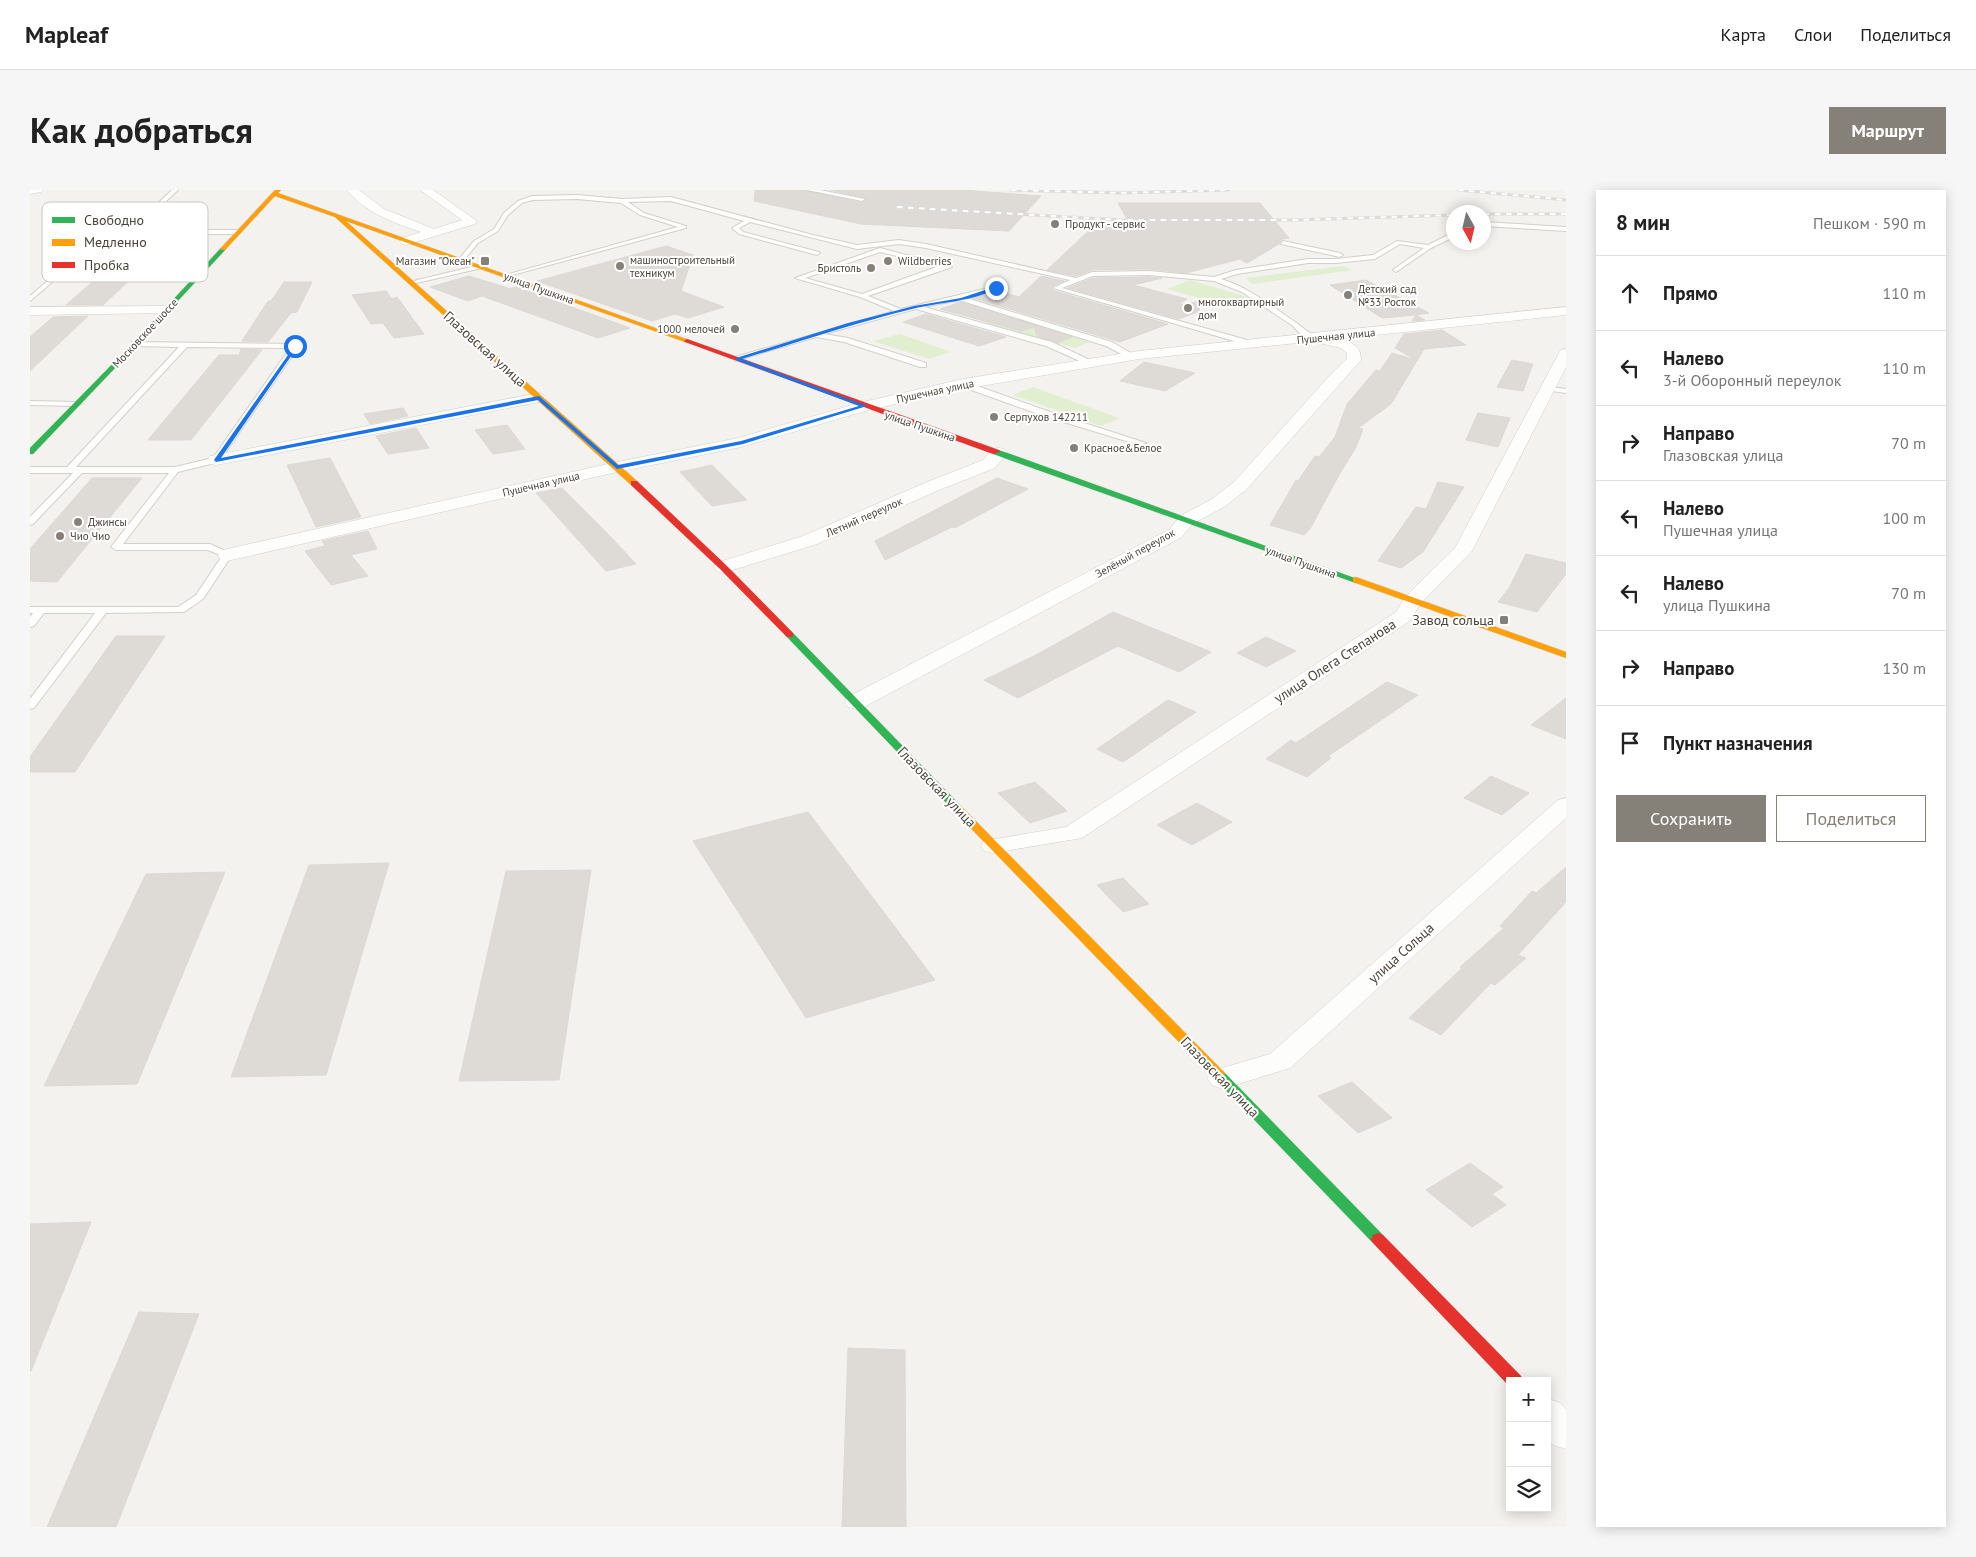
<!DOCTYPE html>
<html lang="ru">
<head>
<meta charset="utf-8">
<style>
  body { margin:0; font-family:"PT Sans",sans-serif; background:#f6f6f6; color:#222 }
  .controls { position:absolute; right:15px; bottom:15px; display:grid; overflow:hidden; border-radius:0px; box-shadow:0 2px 12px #0003 }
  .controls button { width:45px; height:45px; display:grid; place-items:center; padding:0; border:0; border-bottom:1px solid #e0e0e0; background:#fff; color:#222; font:25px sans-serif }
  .compass { position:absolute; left:1416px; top:15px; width:45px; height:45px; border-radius:50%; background:#fff; box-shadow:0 2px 12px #0003; rotate:172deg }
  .stop { position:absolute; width:15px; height:15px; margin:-11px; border:4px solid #1a73e8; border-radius:50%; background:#fff }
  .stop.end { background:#1a73e8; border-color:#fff; box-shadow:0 1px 5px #0008 }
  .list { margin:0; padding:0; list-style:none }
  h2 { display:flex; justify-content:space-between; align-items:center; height:65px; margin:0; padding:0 20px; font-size:21px }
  h2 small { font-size:16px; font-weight:400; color:#767676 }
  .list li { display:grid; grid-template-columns:32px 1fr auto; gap:15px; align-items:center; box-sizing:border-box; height:75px; padding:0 20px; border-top:1px solid #e0e0e0 }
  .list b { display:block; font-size:19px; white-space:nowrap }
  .list p { margin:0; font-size:16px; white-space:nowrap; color:#767676 }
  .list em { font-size:16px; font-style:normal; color:#767676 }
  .actions { display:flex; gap:10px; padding:15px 20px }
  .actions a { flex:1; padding:11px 0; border:1px solid #868178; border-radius:0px; text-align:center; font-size:18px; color:#868178 }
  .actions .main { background:#868178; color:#fff }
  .icon { flex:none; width:28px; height:28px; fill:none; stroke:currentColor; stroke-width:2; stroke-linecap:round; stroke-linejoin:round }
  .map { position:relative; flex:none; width:1536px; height:1337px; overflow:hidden; border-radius:0px }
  header { display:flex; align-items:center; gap:30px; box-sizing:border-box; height:70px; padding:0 25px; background:#fff; border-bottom:1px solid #e0e0e0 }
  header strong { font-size:24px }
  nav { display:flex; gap:28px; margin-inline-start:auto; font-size:18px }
  .intro { display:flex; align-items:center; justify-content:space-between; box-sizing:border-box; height:120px; padding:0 30px }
  h1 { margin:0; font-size:35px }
  .button { padding:12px 22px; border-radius:0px; background:#868178; color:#fff; font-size:18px; font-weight:700 }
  main { display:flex; gap:30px; padding:0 30px }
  aside { flex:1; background:#fff; border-radius:0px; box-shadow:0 2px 12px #0003 }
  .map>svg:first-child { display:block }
  .green { fill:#e1eecf }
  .building { fill:#dedbd6; stroke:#dcd9d4 }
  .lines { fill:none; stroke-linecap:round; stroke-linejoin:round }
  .lane-casing { stroke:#d2d0cb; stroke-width:2 }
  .street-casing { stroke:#d2d0cb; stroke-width:1 }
  .fast-casing { stroke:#d3cfc5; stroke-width:1 }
  .slow-casing { stroke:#d3cfc5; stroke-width:1 }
  .jam-casing { stroke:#d3cfc5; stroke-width:1 }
  .lane { fill:#fdfdfc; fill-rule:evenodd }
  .street { fill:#fdfdfc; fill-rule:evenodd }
  .fast { fill:#30b455; fill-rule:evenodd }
  .slow { fill:#ff9f0a; fill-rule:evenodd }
  .jam { fill:#e5322d; fill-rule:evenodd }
  .rail-casing { stroke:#dbdbda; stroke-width:3 }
  .rail { stroke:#fff; stroke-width:2; stroke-dasharray:5.5; stroke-linecap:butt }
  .route { fill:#1a73e8 }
  .poi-dot { fill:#868178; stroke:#fff; stroke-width:2 }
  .labels { text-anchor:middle; stroke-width:4; stroke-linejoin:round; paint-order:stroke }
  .far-poi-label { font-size:11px; fill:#4b4439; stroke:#fff; text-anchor:start }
  .far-street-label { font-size:11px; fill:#4b4439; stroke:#fff }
  .street-label { font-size:14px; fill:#4b4439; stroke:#fff }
  .poi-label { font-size:14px; fill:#4b4439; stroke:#fff; text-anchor:end }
  .key { fill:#fff; stroke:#c9c7c4; stroke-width:1 }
  .key-label { font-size:14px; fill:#4b4439 }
</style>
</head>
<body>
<header>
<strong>Mapleaf</strong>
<nav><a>Карта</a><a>Слои</a><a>Поделиться</a></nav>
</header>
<div class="intro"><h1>Как добраться</h1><a class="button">Маршрут</a></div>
<main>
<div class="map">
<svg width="1536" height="1337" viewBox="0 0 1536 1337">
  <rect width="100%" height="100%" fill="#f4f2ee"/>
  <!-- green -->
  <g class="green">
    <polygon points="1313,76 1323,80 1222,94 1216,88"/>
    <polygon points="1160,90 1220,108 1198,116 1137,99"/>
    <polygon points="979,127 1059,152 1045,158 956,133"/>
    <polygon points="870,144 921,162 899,169 843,151"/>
    <polygon points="1003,197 1089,228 1071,236 983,205"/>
  </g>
  <!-- building -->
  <g class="building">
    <polygon points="725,0 775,0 832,13 837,8 800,0 932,0 1011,6 979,41 831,34 724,11"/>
    <polygon points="1088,13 1230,13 1259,48 1252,49 1249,54 1217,73 1210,69 1156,83 1119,79 1062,80 1046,86 1017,80 1067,33 1100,34"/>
    <polygon points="115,46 147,46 73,115 36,115"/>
    <polygon points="636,56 663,65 651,101 694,117 658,128 645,124 622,131 507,91"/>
    <polygon points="439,86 478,98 461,103 486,97 600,138 568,148 452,106 438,111 400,97"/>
    <polygon points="1011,86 1034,91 1022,96 1022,100 1138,134 1090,152 943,108 969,101 989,107"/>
    <polygon points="1119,87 1132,88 1103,95 1157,109 1148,115 1167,112 1170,121 1149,129 1038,98 1063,88"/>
    <polygon points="1336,90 1399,123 1386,125 1395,130 1382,131 1386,125 1352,128 1300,95"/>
    <polygon points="254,92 282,92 267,122 261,123 238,152 212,151 238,111 241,111"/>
    <polygon points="356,101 362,109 367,107 394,144 364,148 353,133 341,134 322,105"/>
    <polygon points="931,112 1042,147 1028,153 1007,146 1004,137 991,141 910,119"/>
    <polygon points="896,124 976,147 949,156 873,132"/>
    <polygon points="58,126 0,181 0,147 23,127"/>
    <polygon points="1412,140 1436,155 1394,159 1361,214 1328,238 1333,239 1326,257 1309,285 1280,339 1274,345 1240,335 1266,290 1268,291 1285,266 1289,267 1305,247 1317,214 1346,180 1350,181 1362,163 1386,170 1365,158 1374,144"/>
    <polygon points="211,159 232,160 161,250 118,250 189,165 209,165"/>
    <polygon points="1482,170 1503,174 1493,201 1467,197"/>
    <polygon points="1114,172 1165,183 1135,201 1090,191"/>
    <polygon points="373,218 378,226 340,234 334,224"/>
    <polygon points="1448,223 1480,228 1468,257 1436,250"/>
    <polygon points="477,235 495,259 463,264 445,240"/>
    <polygon points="386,238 399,258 358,264 346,246"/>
    <polygon points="300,268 331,327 286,337 257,275"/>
    <polygon points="682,275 717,310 682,316 650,282"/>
    <polygon points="62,288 112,288 27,392 0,391 0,359"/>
    <polygon points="967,288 998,299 925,338 922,337 855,370 845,351"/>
    <polygon points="1408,292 1434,297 1393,362 1371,378 1348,371 1386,317 1396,319"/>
    <polygon points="532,298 575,341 606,374 576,381 506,303"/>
    <polygon points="338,341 347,359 321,365 338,386 301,395 275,361 295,356 292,351"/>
    <polygon points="1496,364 1536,373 1536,384 1507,422 1468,412 1479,398"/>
    <polygon points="1083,422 1181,462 1149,482 1088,456 988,508 954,490 1006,465"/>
    <polygon points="86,446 135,446 45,582 0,582 0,567"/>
    <polygon points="1236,447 1266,461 1236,477 1207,463"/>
    <polygon points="1357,492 1388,505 1298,566 1301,568 1277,587 1236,569 1261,550 1266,553"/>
    <polygon points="1536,508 1536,549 1501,535"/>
    <polygon points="1138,510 1166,522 1093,572 1067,559"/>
    <polygon points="1461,586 1474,592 1499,603 1472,625 1434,608"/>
    <polygon points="1005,592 1037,621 1000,633 968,603"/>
    <polygon points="1167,613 1202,632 1162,655 1127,635"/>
    <polygon points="778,622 905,790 776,828 663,651"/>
    <polygon points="359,673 296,885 201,887 279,675"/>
    <polygon points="1536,677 1536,712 1488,765 1496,768 1465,795 1461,793 1411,845 1379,828 1432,778 1430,777 1474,738 1470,736 1502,701 1506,703"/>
    <polygon points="561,680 529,890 429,891 476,681"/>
    <polygon points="195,682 107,894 14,896 116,684"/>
    <polygon points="1093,688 1119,714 1093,722 1067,695"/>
    <polygon points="1322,892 1362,928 1328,943 1288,906"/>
    <polygon points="1440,973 1473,997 1462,1004 1476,1015 1442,1037 1396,1000"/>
    <polygon points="61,1032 1,1181 0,1181 0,1034"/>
    <polygon points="109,1122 169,1124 86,1337 17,1337"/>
    <polygon points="818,1158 875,1160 876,1337 812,1337"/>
  </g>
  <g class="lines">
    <!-- lane casing -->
    <g class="lane-casing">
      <g id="lane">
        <polygon points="142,0 148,0 116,30 97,40 209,40 212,42 209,44 91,44 40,77 0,111 0,106 36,75 74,48 112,28"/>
        <polygon points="777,0 790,0 835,9 832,11"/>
        <path d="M547,5L592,9L641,7L783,45L827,55L869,50L896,54L1046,88L1062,82L1119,81L1184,87L1206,80L1278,69H1306L1343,65L1367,51L1398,55L1424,42V47L1401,58L1366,82L1363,80L1364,79L1394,58L1370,54L1345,69L1306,73H1278L1207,84L1191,89C1218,97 1242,116 1265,132C1273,137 1277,143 1287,146V150L1270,144L1263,136L1212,102L1184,91L1119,85L1063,86L1032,98L1224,152V156H1221L1023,98L1040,90L896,58L869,54L827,59L720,32L709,38L713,42L789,62L790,63L787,65L709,44L702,38L714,31L641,11L598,12L614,23L656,36V38L475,87V85L648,37L610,25L591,13L547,9L503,10L492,13L478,25L468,41L448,53L433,71L428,70L444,51L464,39L474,23L488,11L502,6Z"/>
        <polygon points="1454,32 1536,37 1536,41 1454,36"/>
        <polygon points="1253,51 1310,63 1313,65 1310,67 1251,54"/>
        <path d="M850,58L922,77L838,106L871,119L966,96L969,98L968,99L936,108L1082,152L1106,166L1099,168L1076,156L929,110L894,117L1022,152L1066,173L1059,175L1016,156L886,119L794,144L818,148L896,173V177H890L814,152L786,147L705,171V167L864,121L830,107L765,88ZM850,62L909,76L832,104L775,88Z"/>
        <polygon points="450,75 453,77 452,78 382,94 379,92"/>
        <path d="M102,152L265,154L269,156L189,272L148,282L93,354H180L200,363L202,365L173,409L154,422L76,423L4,518L0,519V509L65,423H14L4,436L0,437V427L3,423H0V417H148L166,405L192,366L178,360H86L81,357L139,283H52L3,334L0,335V327L43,283H0V277H37L149,157L105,156H102ZM157,157L260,158L183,268L145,277H46Z"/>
        <polygon points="930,192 936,192 1020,222 1116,253 1109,255 1014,226 930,196"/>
        <polygon points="1515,196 1536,199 1536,203 1515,200"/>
        <polygon points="0,211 47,212 51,214 47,216 0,215"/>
      </g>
    </g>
    <!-- street casing -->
    <g class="street-casing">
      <g id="street">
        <polygon points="0,0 13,0 11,2 0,4"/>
        <path d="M317,0H329L354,19L404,39L432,30L390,0H403L447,31L445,34L376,55L372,54L370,51L372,48L391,42C365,33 335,23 317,0Z"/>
        <polygon points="136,116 141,117 143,120 141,123 0,125 0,117"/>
        <path d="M1536,117V125L1308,149C1321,152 1331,155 1331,170L1216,300L1194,317L1162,334L1152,347L834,517L826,519L818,517L815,512L818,507L1140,339L1150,326L1182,309L1204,292L1302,183L1317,169V163L1311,158L1289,153L1287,151L1109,169L933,199L839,220L711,257L587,282L197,371L190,369L188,365L190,361L197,359L587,272L708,248L829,213L933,189L1109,161Z"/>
        <polygon points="1536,159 1536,177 1442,361 1390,414 1381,430 1052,648 963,663 954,661 951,656 954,651 1036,637 1366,422 1375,407 1425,358 1529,163 1531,160"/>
        <polygon points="509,203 514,205 517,208 514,211 186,275 180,274 178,270 180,266 186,265"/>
        <polygon points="969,258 975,259 977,263 965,278 909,300 787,354 693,383 686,381 684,377 686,373 773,346 897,292 953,270 963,259"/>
        <polygon points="1536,608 1536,628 1260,878 1192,899 1182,895 1177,888 1182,881 1240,864 1528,610"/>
        <polygon points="1517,1208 1530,1213 1536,1219 1536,1259 1523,1255 1517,1249"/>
      </g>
    </g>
    <!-- fast casing -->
    <g class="fast-casing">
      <g id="fast">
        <polygon points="191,58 196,59 107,155 3,264 0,264 0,258 103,153"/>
        <polygon points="963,260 969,260 1330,390 1326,393 1323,392 963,264"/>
        <polygon points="760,442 763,443 931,616 932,618 931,620 923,620 757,447 755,445"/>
        <polygon points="1188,879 1193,881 1353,1045 1355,1049 1353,1053 1348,1055 1343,1053 1183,887 1181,884 1183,881"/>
      </g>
    </g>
    <!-- slow casing -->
    <g class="slow-casing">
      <g id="slow">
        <polygon points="245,0 251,0 248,3 659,150 659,152 655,152 316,31 607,291 607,295 601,295 305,27 245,6 195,60 191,60 191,58"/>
        <polygon points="1326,387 1536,462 1536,468 1323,392 1323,388"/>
        <polygon points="927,615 931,616 1193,881 1195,884 1193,887 1183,887 923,620 922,618 923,616"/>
      </g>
    </g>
    <!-- jam casing -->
    <g class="jam-casing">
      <g id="jam">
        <polygon points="657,149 969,260 970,262 963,264 655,152 654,151"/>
        <polygon points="601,291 607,291 696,375 763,443 763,447 757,447 690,379 601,295"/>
        <polygon points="1348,1043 1353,1045 1491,1186 1493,1191 1480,1191 1479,1196 1343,1053 1341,1049 1343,1045"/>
      </g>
    </g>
    <!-- lane -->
    <use href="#lane" class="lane"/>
    <!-- street -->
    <use href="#street" class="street"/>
    <!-- fast -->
    <use href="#fast" class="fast"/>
    <!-- slow -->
    <use href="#slow" class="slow"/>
    <!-- jam -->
    <use href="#jam" class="jam"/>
    <!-- rail casing -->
    <g class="rail-casing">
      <g id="rail">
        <polyline points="981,0 1090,3 1199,0"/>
        <polyline points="1428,0 1536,10"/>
        <polyline points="867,17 1091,30 1266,30 1424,25"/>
        <polyline points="1454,24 1536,24"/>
      </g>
    </g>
    <!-- rail -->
    <use href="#rail" class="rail"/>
  </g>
  <!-- route -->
  <path class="route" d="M964,97L968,98C942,112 910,112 882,119C825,133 769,152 712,169L837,216L713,254L587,279L508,210L186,272L184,270L265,155L268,156L191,268L509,206L588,275L711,251L829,216L706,170V168L818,133L884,116L931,108Z"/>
  <!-- markers -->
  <g class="poi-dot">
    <circle cx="1025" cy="34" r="5"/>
    <rect x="450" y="66" width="10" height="10" rx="2.5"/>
    <circle cx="858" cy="71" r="5"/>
    <circle cx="590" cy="76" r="5"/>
    <circle cx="841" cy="78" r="5"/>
    <circle cx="1318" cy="105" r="5"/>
    <circle cx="1158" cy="118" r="5"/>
    <circle cx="705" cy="139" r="5"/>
    <circle cx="964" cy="227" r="5"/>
    <circle cx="1044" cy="258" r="5"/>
    <circle cx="48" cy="332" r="5"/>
    <circle cx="30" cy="346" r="5"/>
    <rect x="1469" y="425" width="10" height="10" rx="2.5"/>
  </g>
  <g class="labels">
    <!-- far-poi labels -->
    <g class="far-poi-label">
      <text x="1035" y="38">Продукт - сервис</text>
      <text x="600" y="74">машиностроительный<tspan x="600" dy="13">техникум</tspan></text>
      <text x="445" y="75" text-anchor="end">Магазин "Океан"</text>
      <text x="868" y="75">Wildberries</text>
      <text x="831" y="82" text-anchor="end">Бристоль</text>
      <text x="1328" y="103">Детский сад<tspan x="1328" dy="13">№33 Росток</tspan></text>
      <text x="1168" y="116">многоквартирный<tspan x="1168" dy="13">дом</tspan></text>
      <text x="695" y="143" text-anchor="end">1000 мелочей</text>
      <text x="974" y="231">Серпухов 142211</text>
      <text x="1054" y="262">Красное&amp;Белое</text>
      <text x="58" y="336">Джинсы</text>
      <text x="40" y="350">Чио Чио</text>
    </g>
    <!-- far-street labels -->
    <g class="far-street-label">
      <text transform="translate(509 98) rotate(20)" y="4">улица Пушкина</text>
      <text transform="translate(115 143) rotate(-47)" y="4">Московское шоссе</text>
      <text transform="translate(1306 146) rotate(-6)" y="4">Пушечная улица</text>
      <text transform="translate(905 201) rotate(-12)" y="4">Пушечная улица</text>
      <text transform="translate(890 236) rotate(19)" y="4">улица Пушкина</text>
      <text transform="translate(511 294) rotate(-13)" y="4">Пушечная улица</text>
      <text transform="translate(834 327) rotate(-24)" y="4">Летний переулок</text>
      <text transform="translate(1105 363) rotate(-29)" y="4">Зелёный переулок</text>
      <text transform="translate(1271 372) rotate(20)" y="4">улица Пушкина</text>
    </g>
    <!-- street labels -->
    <g class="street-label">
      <text transform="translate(455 159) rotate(42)" y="5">Глазовская улица</text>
      <text transform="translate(1305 471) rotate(-33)" y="5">улица Олега Степанова</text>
      <text transform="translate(907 597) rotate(46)" y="5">Глазовская улица</text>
      <text transform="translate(1371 763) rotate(-42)" y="5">улица Сольца</text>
      <text transform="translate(1190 887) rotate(46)" y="5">Глазовская улица</text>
    </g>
    <!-- poi labels -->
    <g class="poi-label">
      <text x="1464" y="435">Завод сольца</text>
    </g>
  </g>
  <!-- legend -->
  <rect x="12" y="12" width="166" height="80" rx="8" class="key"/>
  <rect x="22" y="27" width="23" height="6" fill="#30b455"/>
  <rect x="22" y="49" width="23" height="7" fill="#ff9f0a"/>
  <rect x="22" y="72" width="23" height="6" fill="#e5322d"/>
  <g class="key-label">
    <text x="54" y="35">Свободно</text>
    <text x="54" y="57">Медленно</text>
    <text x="54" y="80">Пробка</text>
  </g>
</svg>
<div class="controls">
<button>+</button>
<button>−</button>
<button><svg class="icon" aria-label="layers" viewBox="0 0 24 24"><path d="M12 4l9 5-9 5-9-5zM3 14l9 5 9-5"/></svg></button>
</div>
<svg class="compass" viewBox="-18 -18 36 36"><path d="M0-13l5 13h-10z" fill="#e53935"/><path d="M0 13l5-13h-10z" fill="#767676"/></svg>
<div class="stop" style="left:265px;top:156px"></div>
<div class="stop end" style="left:966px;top:98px"></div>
</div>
<aside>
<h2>8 мин<small>Пешком · 590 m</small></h2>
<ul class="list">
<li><svg class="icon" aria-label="ahead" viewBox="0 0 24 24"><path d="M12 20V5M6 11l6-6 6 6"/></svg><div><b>Прямо</b></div><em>110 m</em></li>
<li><svg class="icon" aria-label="left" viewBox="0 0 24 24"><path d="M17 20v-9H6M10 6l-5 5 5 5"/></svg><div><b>Налево</b><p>3-й Оборонный переулок</p></div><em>110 m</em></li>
<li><svg class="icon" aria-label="right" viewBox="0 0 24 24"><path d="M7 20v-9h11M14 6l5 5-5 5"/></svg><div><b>Направо</b><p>Глазовская улица</p></div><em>70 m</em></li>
<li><svg class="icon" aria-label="left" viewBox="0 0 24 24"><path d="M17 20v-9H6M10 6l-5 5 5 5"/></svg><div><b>Налево</b><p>Пушечная улица</p></div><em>100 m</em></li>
<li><svg class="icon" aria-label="left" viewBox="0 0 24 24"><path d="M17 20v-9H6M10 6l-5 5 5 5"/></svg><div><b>Налево</b><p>улица Пушкина</p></div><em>70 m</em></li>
<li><svg class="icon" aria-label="right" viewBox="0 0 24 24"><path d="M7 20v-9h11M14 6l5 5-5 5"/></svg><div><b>Направо</b></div><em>130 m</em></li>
<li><svg class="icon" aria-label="arrive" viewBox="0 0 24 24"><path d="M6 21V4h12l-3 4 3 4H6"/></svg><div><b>Пункт назначения</b></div></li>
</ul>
<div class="actions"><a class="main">Сохранить</a><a>Поделиться</a></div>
</aside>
</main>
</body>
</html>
